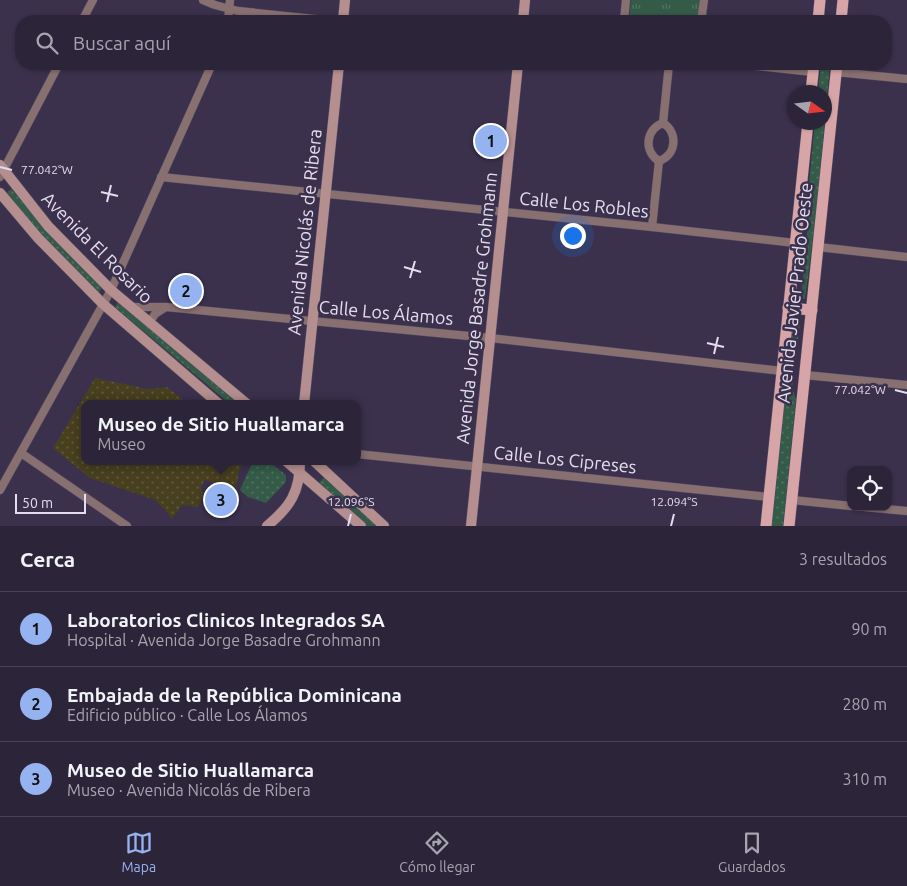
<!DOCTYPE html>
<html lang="es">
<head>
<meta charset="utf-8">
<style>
  body { margin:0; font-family:Ubuntu,sans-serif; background:#342d42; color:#f1f3f6 }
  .controls { position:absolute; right:15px; bottom:15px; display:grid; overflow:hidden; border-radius:10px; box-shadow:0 1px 4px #0004 }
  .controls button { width:45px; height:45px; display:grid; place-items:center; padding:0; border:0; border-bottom:1px solid #484254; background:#2c253a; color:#f1f3f6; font:25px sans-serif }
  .compass { position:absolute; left:787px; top:85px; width:45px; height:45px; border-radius:50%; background:#2c253a; box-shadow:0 1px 4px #0004; rotate:104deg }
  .scale { position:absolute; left:15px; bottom:12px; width:71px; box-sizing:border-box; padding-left:5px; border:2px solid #e3deef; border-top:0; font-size:14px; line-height:18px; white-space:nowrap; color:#e3deef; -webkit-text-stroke:4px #3b314d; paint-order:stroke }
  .you { position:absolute; left:572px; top:235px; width:18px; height:18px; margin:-12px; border:4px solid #fff; border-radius:50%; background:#1a73e8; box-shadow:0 0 0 8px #1a73e833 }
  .badge { display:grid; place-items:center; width:32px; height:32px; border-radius:50%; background:#95b2f1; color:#111; font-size:16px; font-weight:700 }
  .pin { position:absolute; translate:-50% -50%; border:2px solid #fff; box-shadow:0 1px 5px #0006 }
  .popup { position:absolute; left:81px; top:400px; width:280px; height:65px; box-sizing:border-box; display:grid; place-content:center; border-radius:10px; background:#2c253a; filter:drop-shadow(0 1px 4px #0005); font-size:16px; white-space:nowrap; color:#a6a5af }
  .popup b { font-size:19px; color:#f1f3f6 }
  .popup::after { content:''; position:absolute; left:50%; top:100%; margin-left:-10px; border:10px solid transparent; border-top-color:#2c253a }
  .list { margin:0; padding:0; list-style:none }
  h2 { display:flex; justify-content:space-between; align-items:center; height:65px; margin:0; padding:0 20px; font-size:21px }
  h2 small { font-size:16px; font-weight:400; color:#a6a5af }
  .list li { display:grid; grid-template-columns:32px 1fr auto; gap:15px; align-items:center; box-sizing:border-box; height:75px; padding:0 20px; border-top:1px solid #484254 }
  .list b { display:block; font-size:19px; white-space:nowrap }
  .list p { margin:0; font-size:16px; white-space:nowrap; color:#a6a5af }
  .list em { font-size:16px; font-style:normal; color:#a6a5af }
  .icon { flex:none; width:28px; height:28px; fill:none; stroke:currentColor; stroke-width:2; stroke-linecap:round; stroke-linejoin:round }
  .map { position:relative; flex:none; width:907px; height:526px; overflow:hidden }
  .search { position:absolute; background:#2c253a; box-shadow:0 1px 4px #0004; left:15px; right:15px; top:15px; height:55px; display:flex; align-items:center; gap:12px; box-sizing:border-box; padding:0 18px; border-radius:20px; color:#a6a5af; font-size:19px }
  .sheet { height:290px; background:#2c253a }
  nav { display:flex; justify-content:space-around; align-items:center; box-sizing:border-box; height:70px; border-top:1px solid #484254; background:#2c253a; font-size:14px; color:#a6a5af }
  nav a { display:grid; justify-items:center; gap:2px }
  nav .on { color:#95b2f1 }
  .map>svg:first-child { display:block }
  .grass { fill:url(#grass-dots) }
  .sand { fill:url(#sand-dots) }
  .park { fill:url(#park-tufts) }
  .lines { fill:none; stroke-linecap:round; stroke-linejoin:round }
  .street-casing { stroke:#564d67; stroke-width:9 }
  .secondary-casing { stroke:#564d67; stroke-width:11 }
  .primary-casing { stroke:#564d67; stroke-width:12 }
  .street { stroke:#886f70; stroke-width:8 }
  .secondary { stroke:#b58e8f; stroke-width:10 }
  .primary { stroke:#d7a5a7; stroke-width:11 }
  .ticks { fill:none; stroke:#e3deef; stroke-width:2 }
  .labels { text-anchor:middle; stroke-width:5; stroke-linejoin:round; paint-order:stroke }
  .street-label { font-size:18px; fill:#e3deef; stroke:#3b314d }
  .ticks-label { font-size:12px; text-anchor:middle; fill:#e3deef; stroke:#3b314d; stroke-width:5; stroke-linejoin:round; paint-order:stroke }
</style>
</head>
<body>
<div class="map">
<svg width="907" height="526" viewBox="0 0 907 526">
  <defs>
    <pattern id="grass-dots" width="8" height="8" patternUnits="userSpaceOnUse" patternTransform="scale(1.25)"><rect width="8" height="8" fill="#345b48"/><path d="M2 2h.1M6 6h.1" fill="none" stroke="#517263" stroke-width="1.8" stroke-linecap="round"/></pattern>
    <pattern id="sand-dots" width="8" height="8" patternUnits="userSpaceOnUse" patternTransform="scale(1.25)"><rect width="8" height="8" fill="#473f1e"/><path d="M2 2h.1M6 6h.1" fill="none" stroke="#615a3f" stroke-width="1.8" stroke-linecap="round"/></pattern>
    <pattern id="park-tufts" width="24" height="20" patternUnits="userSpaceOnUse" patternTransform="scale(1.25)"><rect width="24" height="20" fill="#345b48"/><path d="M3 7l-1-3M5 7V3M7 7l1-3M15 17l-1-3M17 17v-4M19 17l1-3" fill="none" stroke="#517263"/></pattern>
  </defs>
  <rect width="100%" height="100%" fill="#3b314d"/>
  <!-- grass -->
  <g class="grass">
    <polygon points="821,64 830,64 816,215 805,299 801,299 808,222 806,214 815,123 824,122 824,92 818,92"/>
    <polygon points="11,189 50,233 103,286 98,294 42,237 5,194"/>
    <polygon points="119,301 241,404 230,404 115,307"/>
    <polygon points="800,322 792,388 796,399 783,526 772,526 792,326"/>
    <polygon points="253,461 268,461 286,475 286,482 266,503 248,497 240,490"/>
    <polygon points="325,476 380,526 366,526 319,483"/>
  </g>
  <!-- sand -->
  <polygon class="sand" points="95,378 148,389 167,387 188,404 85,404 85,461 244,461 239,471 236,488 205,480 201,486 203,497 198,507 182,505 172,519 166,511 155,500 90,478 53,448"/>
  <!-- park -->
  <polygon class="park" points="631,0 708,0 706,21 629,21"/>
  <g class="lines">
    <!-- street casing -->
    <g class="street-casing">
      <g id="street">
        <polyline points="203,0 215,5 238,11 333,21"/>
        <polyline points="82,21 93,0"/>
        <polyline points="228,21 230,0"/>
        <polyline points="624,21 626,0"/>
        <polyline points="701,21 704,0"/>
        <polyline points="740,64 813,72"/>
        <polyline points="836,72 907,79"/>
        <path d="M663,123C678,132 677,155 659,161C643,151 646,129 663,123Z"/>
        <polyline points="663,123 669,64"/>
        <polyline points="0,177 59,64"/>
        <polyline points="161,177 652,227 795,243"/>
        <polyline points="652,227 659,161"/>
        <polyline points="818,247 907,257"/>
        <polyline points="131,307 166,307 490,338 782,371"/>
        <polyline points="149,323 155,314 166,307"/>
        <polyline points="805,375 907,385"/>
        <polyline points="21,453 127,526"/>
        <polyline points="357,454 769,497"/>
        <polyline points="0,490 111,290 212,64"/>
        <polyline points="792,500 851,506"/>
        <polyline points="864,507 907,511"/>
      </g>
    </g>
    <!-- secondary casing -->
    <g class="secondary-casing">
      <g id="secondary">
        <polyline points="343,21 345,0"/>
        <polyline points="523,21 525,0"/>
        <polyline points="0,165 48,226 111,290 247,404"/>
        <polyline points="0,193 38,238 103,304 219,404"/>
        <polyline points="304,404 339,64"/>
        <polyline points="286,461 361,526"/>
        <polyline points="314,461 384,526"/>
        <path d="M267,526C290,507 300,492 300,461"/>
        <polyline points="471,526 518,64"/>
      </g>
    </g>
    <!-- primary casing -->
    <g class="primary-casing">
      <g id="primary">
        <polyline points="818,21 820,0"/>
        <polyline points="841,21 843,0"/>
        <polyline points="811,92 814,64"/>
        <polyline points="788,308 812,310"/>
        <polyline points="766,526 808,122"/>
        <polyline points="789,526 837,64"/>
      </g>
    </g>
    <!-- street -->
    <use href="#street" class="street"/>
    <!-- secondary -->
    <use href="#secondary" class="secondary"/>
    <!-- primary -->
    <use href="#primary" class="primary"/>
  </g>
  <!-- ticks -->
  <path class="ticks" d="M0,167L12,170M101,192L118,196M107,202L111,185M404,267L421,272M410,278L415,261M707,343L724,347M714,354L718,337M895,390L907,393M348,526L351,514M671,526L674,514"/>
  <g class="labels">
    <!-- street labels -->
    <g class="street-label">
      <text transform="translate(584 205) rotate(6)" y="6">Calle Los Robles</text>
      <text transform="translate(305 232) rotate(-84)" y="6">Avenida Nicolás de Ribera</text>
      <text transform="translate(97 248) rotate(45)" y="6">Avenida El Rosario</text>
      <text transform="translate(795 293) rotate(-84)" y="6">Avenida Javier Prado Oeste</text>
      <text transform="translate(477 308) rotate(-84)" y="6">Avenida Jorge Basadre Grohmann</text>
      <text transform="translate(386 313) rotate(5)" y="6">Calle Los Álamos</text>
      <text transform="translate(565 460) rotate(6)" y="6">Calle Los Cipreses</text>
    </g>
  </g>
  <g class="ticks-label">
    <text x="47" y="174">77.042°W</text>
    <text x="860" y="394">77.042°W</text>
    <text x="351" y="506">12.096°S</text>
    <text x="674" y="506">12.094°S</text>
  </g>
</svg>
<div class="controls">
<button><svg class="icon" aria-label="locate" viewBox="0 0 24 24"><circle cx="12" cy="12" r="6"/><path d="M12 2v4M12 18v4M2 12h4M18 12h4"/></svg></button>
</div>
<svg class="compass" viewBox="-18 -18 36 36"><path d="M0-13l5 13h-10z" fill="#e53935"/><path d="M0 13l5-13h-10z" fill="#a6a5af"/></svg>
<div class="scale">50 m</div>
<div class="you"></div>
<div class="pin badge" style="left:491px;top:141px">1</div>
<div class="pin badge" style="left:186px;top:291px">2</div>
<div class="pin badge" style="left:221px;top:500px">3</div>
<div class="popup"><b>Museo de Sitio Huallamarca</b>Museo</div>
<div class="search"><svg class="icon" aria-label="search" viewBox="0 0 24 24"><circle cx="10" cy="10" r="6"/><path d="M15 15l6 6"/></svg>Buscar aquí</div>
</div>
<section class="sheet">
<h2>Cerca<small>3 resultados</small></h2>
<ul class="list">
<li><span class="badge">1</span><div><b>Laboratorios Clinicos Integrados SA</b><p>Hospital · Avenida Jorge Basadre Grohmann</p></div><em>90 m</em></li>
<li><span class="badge">2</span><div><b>Embajada de la República Dominicana</b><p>Edificio público · Calle Los Álamos</p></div><em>280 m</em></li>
<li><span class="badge">3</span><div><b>Museo de Sitio Huallamarca</b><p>Museo · Avenida Nicolás de Ribera</p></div><em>310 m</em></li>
</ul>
</section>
<nav>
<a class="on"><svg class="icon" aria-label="map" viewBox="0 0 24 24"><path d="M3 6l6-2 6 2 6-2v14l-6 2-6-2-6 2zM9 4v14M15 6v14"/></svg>Mapa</a>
<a><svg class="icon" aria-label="directions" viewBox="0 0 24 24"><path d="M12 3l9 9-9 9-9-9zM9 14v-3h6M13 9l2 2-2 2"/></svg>Cómo llegar</a>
<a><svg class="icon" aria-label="saved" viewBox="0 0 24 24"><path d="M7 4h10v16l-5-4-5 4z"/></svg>Guardados</a>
</nav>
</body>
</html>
